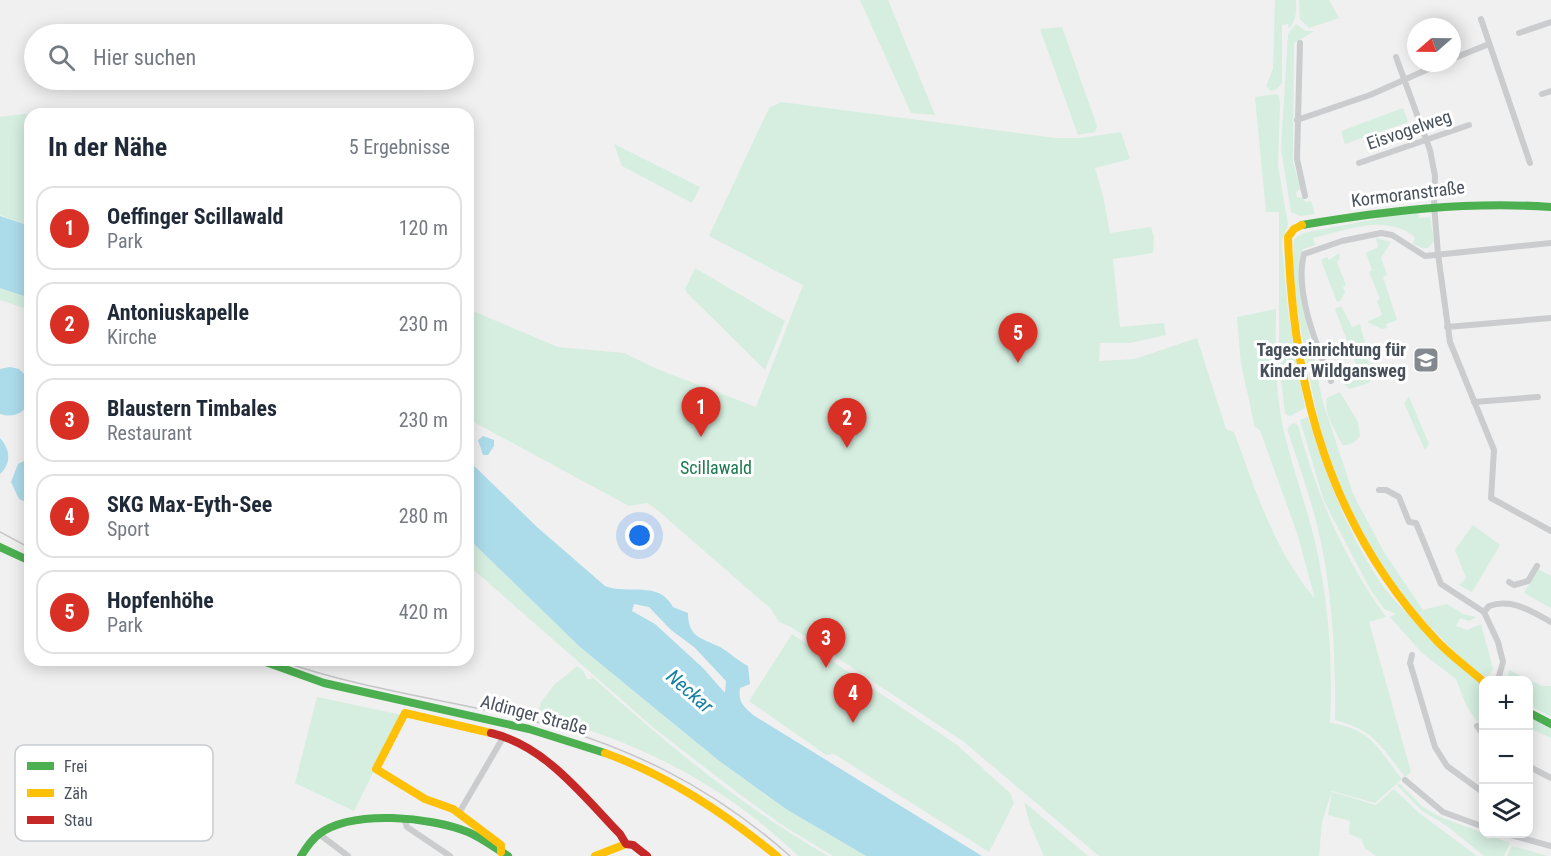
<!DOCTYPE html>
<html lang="de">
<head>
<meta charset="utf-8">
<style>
  body { margin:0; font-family:"Roboto Condensed",sans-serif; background:#f6f6f7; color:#1f2937 }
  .controls { position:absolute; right:18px; bottom:18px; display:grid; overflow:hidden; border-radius:12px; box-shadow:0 3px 15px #0003 }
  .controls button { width:54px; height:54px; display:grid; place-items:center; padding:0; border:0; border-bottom:2px solid #e0e1e3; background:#fff; color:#1f2937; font:30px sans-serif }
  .compass { position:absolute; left:1407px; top:18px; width:54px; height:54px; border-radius:50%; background:#fff; box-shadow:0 3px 15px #0003; rotate:250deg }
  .you { position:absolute; left:640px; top:536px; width:21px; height:21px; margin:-15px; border:4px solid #fff; border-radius:50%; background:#1a73e8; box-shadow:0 0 0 9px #1a73e833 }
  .badge { display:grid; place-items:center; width:39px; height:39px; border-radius:50%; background:#d93025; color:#fff; font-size:20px; font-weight:700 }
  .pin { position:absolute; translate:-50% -50px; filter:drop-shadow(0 2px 3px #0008) }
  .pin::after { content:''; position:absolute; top:32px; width:21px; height:18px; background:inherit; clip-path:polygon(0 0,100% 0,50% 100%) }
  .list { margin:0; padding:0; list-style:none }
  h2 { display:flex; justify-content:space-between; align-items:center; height:78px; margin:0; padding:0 24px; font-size:26px }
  h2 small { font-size:20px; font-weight:400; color:#747a83 }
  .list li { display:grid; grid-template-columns:39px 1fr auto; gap:18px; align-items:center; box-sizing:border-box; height:84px; margin:0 12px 12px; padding:0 12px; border:2px solid #e0e1e3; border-radius:18px }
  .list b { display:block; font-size:22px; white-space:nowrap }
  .list p { margin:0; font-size:20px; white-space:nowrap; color:#747a83 }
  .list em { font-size:20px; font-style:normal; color:#747a83 }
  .icon { flex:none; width:33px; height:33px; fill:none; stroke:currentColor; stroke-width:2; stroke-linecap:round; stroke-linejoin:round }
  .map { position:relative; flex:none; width:1551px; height:856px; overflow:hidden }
  .search { position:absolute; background:#fff; box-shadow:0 3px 15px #0003; left:24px; top:24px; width:450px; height:66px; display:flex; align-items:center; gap:15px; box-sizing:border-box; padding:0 21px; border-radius:33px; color:#747a83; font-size:22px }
  .panel { position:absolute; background:#fff; box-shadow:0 3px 15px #0003; left:24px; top:108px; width:450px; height:558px; border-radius:18px }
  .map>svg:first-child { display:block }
  .green { fill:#d5eee0 }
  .water { fill:#acdbea; fill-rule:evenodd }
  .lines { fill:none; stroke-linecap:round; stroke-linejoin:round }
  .street { stroke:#caccce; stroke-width:6 }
  .fast { stroke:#4caf50; stroke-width:8 }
  .slow { stroke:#ffc107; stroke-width:8 }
  .jam { stroke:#c62828; stroke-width:8 }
  .tram { stroke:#c5c6c8; stroke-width:1.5 }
  .labels { text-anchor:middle; stroke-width:6; stroke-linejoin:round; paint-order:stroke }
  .street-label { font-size:18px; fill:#48515b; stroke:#fff }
  .poi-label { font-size:18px; font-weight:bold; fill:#48515b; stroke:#fff; text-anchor:end }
  .park-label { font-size:18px; fill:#1c7a4e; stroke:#fff }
  .water-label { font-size:20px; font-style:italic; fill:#1380a3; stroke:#fff }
  .key { fill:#fff; stroke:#c8cbce; stroke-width:1.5 }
  .key-label { font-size:16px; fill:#48515b }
</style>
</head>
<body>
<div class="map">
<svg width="1551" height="856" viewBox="0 0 1551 856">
  <rect width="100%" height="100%" fill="#f0f0f0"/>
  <!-- green -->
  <g class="green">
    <polygon points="860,0 888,0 935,115 911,113"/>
    <path d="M1275,0H1296C1297,11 1296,20 1289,29L1288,24L1282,25V83L1277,89L1271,91L1266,86L1273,69Z"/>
    <polygon points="1299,0 1329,0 1339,18 1309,28 1300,19"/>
    <polygon points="1296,24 1306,31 1314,31 1294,43 1293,162 1301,189 1296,192 1297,198 1303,197 1305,202 1311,201 1315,214 1300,216 1291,212 1281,148 1288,34"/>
    <polygon points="1062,27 1097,126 1095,132 1078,135 1040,29"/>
    <polygon points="1276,94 1279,96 1280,105 1278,166 1288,225 1282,240 1282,248 1288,310 1305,408 1290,416 1285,414 1279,360 1279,212 1266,212 1255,97"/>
    <path d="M781,102L1056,138H1080L1121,132L1130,159L1095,168L1103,196L1110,233L1151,227L1154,237L1153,253L1113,259L1120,327L1164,323L1166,335L1130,343H1100L1099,361L1135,359L1197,338L1226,429L1234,432C1256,492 1274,550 1315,599L1298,536L1260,430L1255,427L1241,364L1237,317L1276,309C1275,349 1275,392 1284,432C1293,470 1307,507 1316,546C1329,604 1333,665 1330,723C1372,729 1377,748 1402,779L1375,803L1332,791L1322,822L1319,856H1099L964,742L791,627L779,622L771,609L655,508L647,503L629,506L468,419V309L558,347L624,353L657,369L756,407L803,285L709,236L769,108Z"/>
    <polygon points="1403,108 1408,122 1345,144 1341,131"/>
    <polygon points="48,111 58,114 30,114 30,226 0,215 0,117"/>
    <polygon points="614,144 700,187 692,203 622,166"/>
    <path d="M1418,211L1419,218L1430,217L1434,241L1428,248H1422L1413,244L1415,237C1385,213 1347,230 1313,238L1315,245L1303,249L1300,256L1305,313L1322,399L1353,494L1385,554L1423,610L1447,604L1463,614L1476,617L1469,621L1460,618L1456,626L1467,630L1481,624L1493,669L1488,676L1480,675C1435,634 1390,589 1360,534C1330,481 1316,416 1306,357C1299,319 1290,278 1294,239L1303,233Z"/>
    <polygon points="1376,238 1391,242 1381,258 1387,275 1383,277 1397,320 1386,324 1387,328 1382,329 1367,322 1382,315 1377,301 1380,299 1369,272 1372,270 1366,253 1378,247"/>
    <polygon points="1339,253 1340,258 1337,262 1346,285 1343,287 1345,292 1340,301 1337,302 1321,260 1327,257 1329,260"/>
    <polygon points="695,268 785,321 765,370 688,294 685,289"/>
    <polygon points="0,288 30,298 30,310 0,300"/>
    <polygon points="1341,306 1352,327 1360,324 1367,351 1364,352 1374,376 1369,383 1349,389 1343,383 1360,375 1335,309"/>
    <path d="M1340,392L1358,422L1360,436C1356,442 1351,445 1343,445C1336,433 1323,411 1327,398Z"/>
    <polygon points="1409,397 1429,444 1425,450 1404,403"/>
    <path d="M1308,417C1325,474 1360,569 1404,610C1430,635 1456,662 1483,686L1482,729L1466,705L1456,679L1422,653L1390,617L1396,614L1384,609L1370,589L1324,501L1300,420Z"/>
    <path d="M1293,423L1298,425C1316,494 1344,559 1386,617L1369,622L1411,772L1405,777C1382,747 1373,729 1335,720C1336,655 1332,581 1315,517C1307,488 1297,458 1287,429Z"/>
    <polygon points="1473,525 1500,545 1472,592 1459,585 1466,578 1455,550"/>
    <polygon points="468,538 580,647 718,760 786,809 866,856 833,856 782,825 738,793 655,729 468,565"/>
    <polygon points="1538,569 1551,576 1551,608 1524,593"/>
    <polygon points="792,634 957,745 1010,793 1014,803 989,852 834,754 826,755 749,701"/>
    <path d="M577,666L584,672L587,679H592L590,675C664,742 741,806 828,856H798C726,786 635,738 537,716L541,702L554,685Z"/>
    <polygon points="1509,670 1542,686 1551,686 1551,717 1529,705 1528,680 1507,680"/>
    <polygon points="317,697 402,715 354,811 295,783"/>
    <polygon points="1528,713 1551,725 1551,738 1529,728"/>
    <polygon points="1399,783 1423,807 1440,817 1510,843 1504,856 1484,856 1447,826 1421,810 1397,785"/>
    <polygon points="1394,789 1419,813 1477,856 1376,856 1365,848 1361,839 1349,834 1350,821 1328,815 1332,792 1376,805"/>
    <polygon points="1024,802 1088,856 1044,856 1029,822"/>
    <polygon points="1512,846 1548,856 1507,856"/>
  </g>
  <!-- water -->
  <g class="water">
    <polygon points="0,216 30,226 30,298 0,288"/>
    <path d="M10,367L19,369L30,380V402C23,414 12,418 0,414V369Z"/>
    <polygon points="483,436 494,440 494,446 488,455 483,455 478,440"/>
    <path d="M0,438C10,449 12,463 0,474Z"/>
    <polygon points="30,458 30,504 19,499 11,482 18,464"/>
    <path d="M468,460L537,527L605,586C628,595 659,580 673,607L688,613C688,637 701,638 720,647C730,653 738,661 748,666L750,684L740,688C738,702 743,706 753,715L982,856H866L786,809L718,760L580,647L468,538ZM634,604L649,607L671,630L694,647L726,681L725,693L703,668L655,624L632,611Z"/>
  </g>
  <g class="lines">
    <!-- street -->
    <g class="street">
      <polyline points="1481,19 1530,163"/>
      <polyline points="1519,33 1551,22"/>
      <polyline points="1300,43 1297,159 1305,196"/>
      <polyline points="1396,57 1430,150 1435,176 1434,204 1438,254 1450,342 1494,450 1491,498 1551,531"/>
      <polyline points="1452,59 1489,44"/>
      <polyline points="1542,94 1551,91"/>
      <polyline points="1297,120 1370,95 1442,63"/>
      <polyline points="1359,163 1469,125"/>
      <polyline points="1447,327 1551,318"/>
      <path d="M1331,381C1317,347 1294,291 1304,254L1342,241L1381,233L1392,235L1425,256L1551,243"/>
      <polyline points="1474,402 1538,397"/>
      <polyline points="1379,490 1386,490 1399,497 1409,522 1416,523 1441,584 1484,612 1498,642 1503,662 1498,680"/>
      <polyline points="1509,582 1514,585 1528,581 1537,566"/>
      <path d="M1484,612L1489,606C1512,598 1531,611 1551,622"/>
      <polyline points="1412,655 1410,663 1435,747 1447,766 1484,793"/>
      <polyline points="1477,726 1484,736"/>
      <polyline points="1528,766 1551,778"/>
      <polyline points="1405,780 1443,812 1484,827"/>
      <polyline points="459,813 504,736"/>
      <polyline points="405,821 407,827 450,856"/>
      <polyline points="319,834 348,856"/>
      <polyline points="1507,834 1551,846"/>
    </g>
    <!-- fast -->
    <g class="fast">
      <path d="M1302,225C1385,211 1466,201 1551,207"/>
      <polyline points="0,547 30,561"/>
      <polyline points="260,660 324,683 529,729 605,753"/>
      <polyline points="1528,712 1551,724"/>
      <path d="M301,856C306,848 311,840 319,834C353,809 431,817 468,832C482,838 495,848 508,856"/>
    </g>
    <!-- slow -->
    <g class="slow">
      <path d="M1302,225L1294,229L1288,237C1293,389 1329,526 1436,640C1450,655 1468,668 1484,682"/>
      <polyline points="491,733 405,713 376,769 425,799 453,809 501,845 501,852"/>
      <path d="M605,753C669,776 724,813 777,856"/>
      <polyline points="595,856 626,844"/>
    </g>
    <!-- jam -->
    <path class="jam" d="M491,733C546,746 583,796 620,834L626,844L633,845L647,856"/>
    <!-- tram -->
    <g class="tram">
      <polyline points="0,532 30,548"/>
      <path d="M278,660C357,688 441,699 522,718C625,744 710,785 790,856"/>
    </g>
  </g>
  <!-- icons -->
  <defs>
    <g id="school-square" transform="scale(1.35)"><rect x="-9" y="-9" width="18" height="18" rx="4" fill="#83898f" stroke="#fff"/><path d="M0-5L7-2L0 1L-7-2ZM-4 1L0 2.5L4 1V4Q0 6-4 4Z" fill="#fff"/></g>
  </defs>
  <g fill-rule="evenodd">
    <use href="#school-square" x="1426" y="360"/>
  </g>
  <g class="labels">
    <!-- street labels -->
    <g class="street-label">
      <text transform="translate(1409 130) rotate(-19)" y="6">Eisvogelweg</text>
      <text transform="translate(1408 194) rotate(-7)" y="6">Kormoranstraße</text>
      <text transform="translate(534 715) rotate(15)" y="6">Aldinger Straße</text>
    </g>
    <!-- poi labels -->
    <g class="poi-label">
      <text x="1406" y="356">Tageseinrichtung für<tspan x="1406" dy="21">Kinder Wildgansweg</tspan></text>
    </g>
    <!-- park labels -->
    <g class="park-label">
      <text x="716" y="474">Scillawald</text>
    </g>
    <!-- water labels -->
    <g class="water-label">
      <text transform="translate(690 691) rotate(41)" y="7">Neckar</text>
    </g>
  </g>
  <!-- legend -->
  <rect x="15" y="745" width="198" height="96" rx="9" class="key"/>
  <rect x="27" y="762" width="27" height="8" fill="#4caf50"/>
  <rect x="27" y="789" width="27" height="8" fill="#ffc107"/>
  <rect x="27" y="816" width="27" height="8" fill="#c62828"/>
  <g class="key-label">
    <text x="64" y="772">Frei</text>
    <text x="64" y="799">Zäh</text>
    <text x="64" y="826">Stau</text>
  </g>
</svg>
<div class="controls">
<button>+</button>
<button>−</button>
<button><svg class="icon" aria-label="layers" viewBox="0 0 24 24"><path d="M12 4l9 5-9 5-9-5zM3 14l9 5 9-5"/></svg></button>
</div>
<svg class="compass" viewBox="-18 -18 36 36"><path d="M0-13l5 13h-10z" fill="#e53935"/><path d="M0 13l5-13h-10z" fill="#747a83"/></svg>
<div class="you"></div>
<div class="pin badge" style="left:701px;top:437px">1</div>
<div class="pin badge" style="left:847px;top:448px">2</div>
<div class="pin badge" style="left:826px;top:668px">3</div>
<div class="pin badge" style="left:853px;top:723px">4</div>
<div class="pin badge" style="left:1018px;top:363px">5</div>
<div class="search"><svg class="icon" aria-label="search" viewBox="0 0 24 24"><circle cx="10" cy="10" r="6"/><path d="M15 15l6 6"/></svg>Hier suchen</div>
<section class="panel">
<h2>In der Nähe<small>5 Ergebnisse</small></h2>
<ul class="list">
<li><span class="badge">1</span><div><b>Oeffinger Scillawald</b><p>Park</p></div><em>120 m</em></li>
<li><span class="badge">2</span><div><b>Antoniuskapelle</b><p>Kirche</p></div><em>230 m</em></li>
<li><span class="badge">3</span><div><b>Blaustern Timbales</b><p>Restaurant</p></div><em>230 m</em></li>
<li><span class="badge">4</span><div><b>SKG Max-Eyth-See</b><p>Sport</p></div><em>280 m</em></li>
<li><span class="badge">5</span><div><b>Hopfenhöhe</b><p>Park</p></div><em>420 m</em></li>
</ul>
</section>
</div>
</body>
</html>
